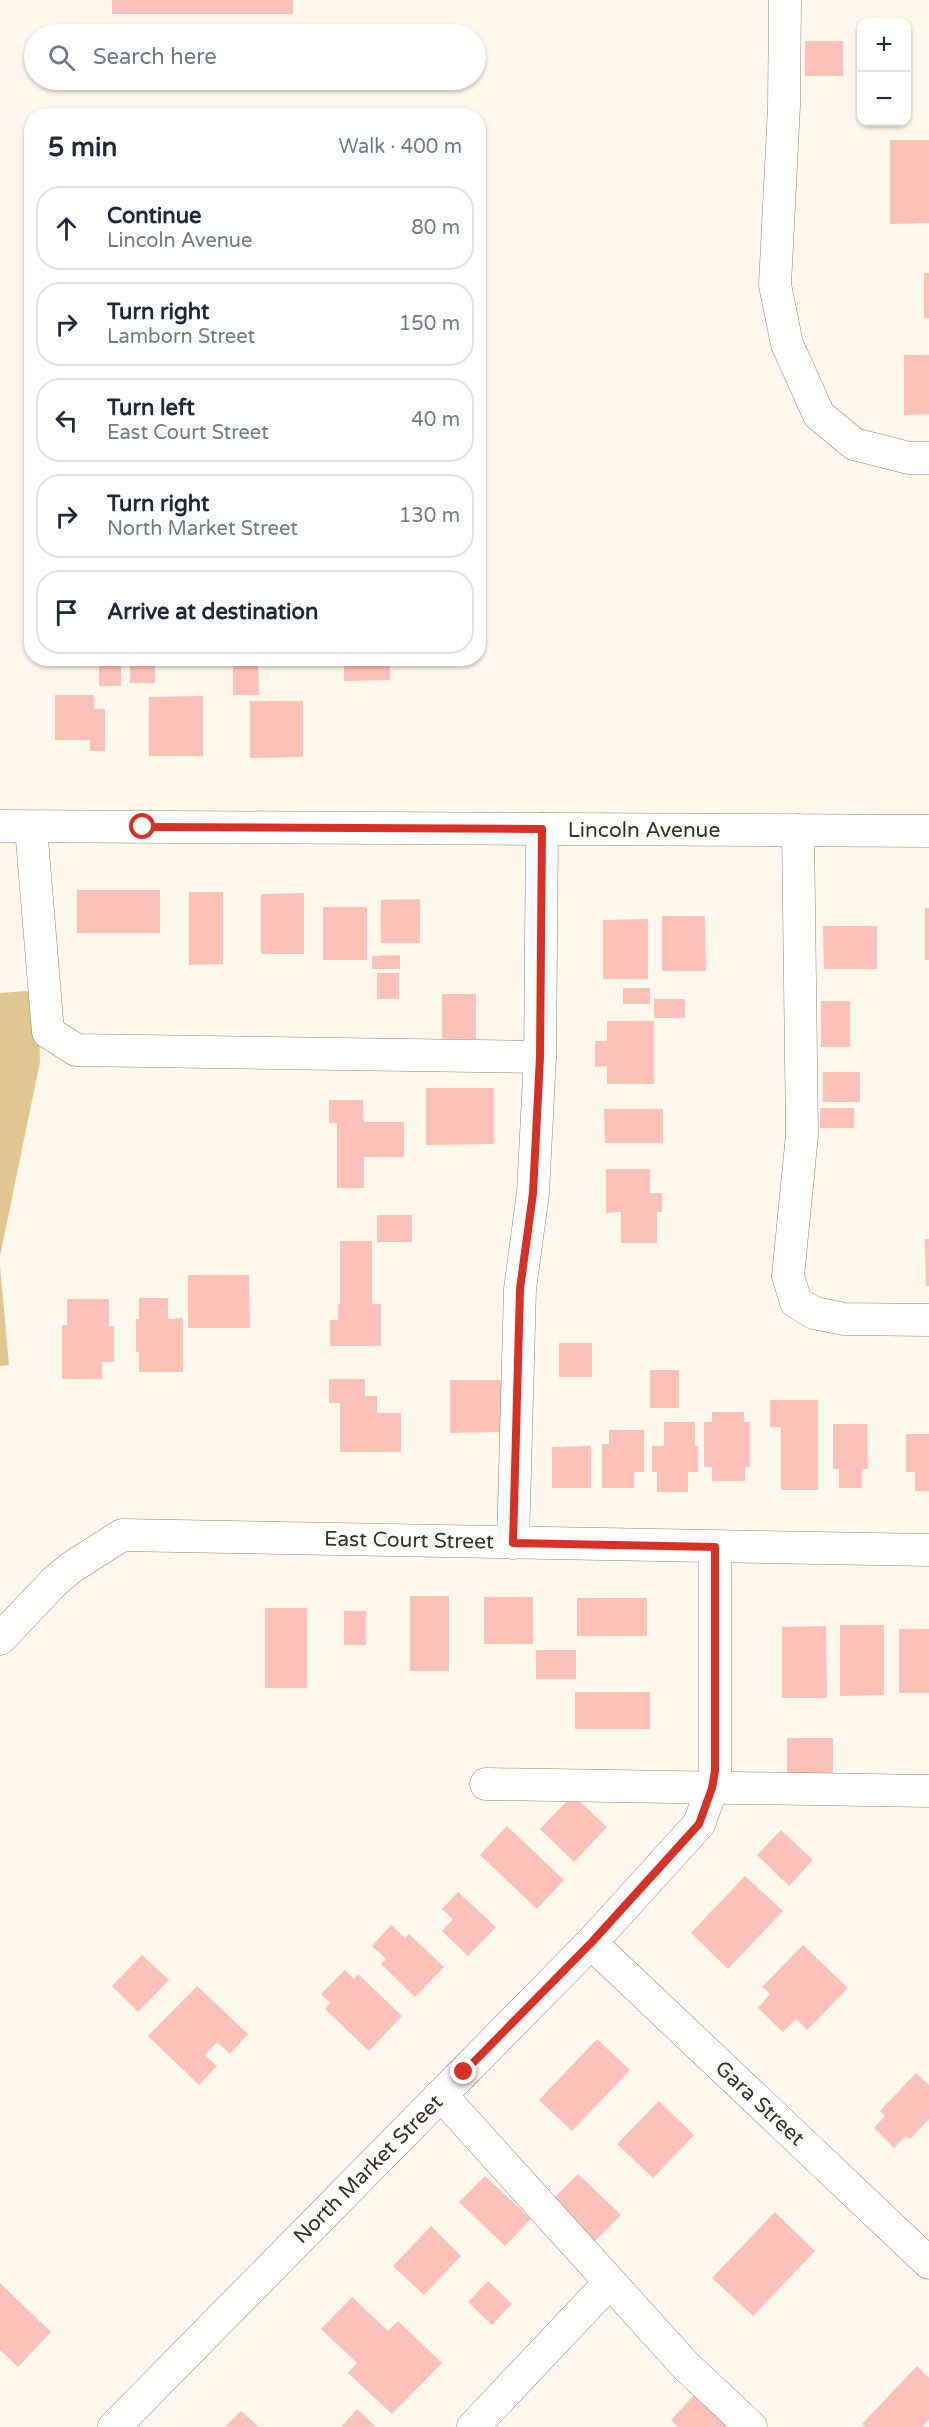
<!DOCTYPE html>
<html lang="en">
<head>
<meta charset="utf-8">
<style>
  body { margin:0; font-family:"Varela Round",sans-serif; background:#f2f2f3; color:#1f2937 }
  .controls { position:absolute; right:18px; top:18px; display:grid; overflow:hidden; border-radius:12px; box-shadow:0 2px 4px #0004 }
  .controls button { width:54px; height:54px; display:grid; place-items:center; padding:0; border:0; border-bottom:2px solid #e0e1e3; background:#fff; color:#1f2937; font:30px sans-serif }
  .stop { position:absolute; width:18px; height:18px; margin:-14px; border:4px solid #d93025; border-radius:50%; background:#fff }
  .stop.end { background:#d93025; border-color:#fff; box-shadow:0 2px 6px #0008 }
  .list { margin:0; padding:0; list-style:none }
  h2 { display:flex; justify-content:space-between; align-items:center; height:78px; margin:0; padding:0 24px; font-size:26px }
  h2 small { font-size:20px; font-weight:400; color:#747a83 }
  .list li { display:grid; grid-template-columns:39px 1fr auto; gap:18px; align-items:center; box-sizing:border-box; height:84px; margin:0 12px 12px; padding:0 12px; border:2px solid #e0e1e3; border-radius:24px }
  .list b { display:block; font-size:22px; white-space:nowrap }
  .list p { margin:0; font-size:20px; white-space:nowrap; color:#747a83 }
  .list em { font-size:20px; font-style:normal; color:#747a83 }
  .icon { flex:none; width:33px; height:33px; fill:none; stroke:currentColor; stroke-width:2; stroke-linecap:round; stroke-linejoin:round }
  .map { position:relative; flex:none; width:929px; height:2427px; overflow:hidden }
  .search { position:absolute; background:#fff; box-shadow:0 2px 4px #0004; left:24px; top:24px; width:462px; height:66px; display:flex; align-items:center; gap:15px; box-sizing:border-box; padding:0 21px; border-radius:33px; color:#747a83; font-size:22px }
  .panel { position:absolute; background:#fff; box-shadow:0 2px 4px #0004; left:24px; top:108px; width:462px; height:558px; border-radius:24px }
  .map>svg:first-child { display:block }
  .green { fill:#e0c691 }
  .building { fill:#fdc1b8 }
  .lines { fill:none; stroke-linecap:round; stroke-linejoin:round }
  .minor-casing { stroke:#95876c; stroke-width:33 }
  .minor { stroke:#fff; stroke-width:32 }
  .route { stroke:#d93025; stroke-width:8 }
  .labels { text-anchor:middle; stroke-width:5; stroke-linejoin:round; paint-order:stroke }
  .street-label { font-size:21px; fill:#373126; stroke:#fff }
</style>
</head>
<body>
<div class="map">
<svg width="929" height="2427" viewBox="0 0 929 2427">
  <rect width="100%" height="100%" fill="#fef7eb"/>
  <!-- green -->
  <g class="green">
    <polygon points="27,991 38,998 40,1062 0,1256 0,993"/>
    <polygon points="0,1266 9,1365 0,1366"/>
  </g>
  <!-- building -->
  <g class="building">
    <rect x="112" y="0" width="181" height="14"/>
    <rect x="805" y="41" width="38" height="35"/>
    <polygon points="890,140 929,140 929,223 890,224"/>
    <rect x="924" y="273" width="5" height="45"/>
    <polygon points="904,355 929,355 929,414 904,415"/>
    <rect x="99" y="658" width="22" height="28"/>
    <rect x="130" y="658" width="25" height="25"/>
    <polygon points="233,658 258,658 259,695 233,695"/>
    <polygon points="344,658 390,658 390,680 344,681"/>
    <polygon points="55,695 94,695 94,709 105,709 105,751 90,751 90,740 55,740"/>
    <polygon points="203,696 203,756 149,756 149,697"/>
    <polygon points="250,701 303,701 303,757 250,758"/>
    <rect x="77" y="890" width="83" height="43"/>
    <polygon points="189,892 223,892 223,964 189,965"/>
    <polygon points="304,893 304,954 261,954 261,894"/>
    <polygon points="420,899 420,943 381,943 381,900"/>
    <rect x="323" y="907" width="44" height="53"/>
    <rect x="925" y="908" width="4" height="52"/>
    <polygon points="662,916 705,916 706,971 662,971"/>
    <polygon points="648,919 648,979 603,979 603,920"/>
    <polygon points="823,926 877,926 877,969 824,969"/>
    <polygon points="400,955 400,969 372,969 372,956"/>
    <rect x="377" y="973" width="22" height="26"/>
    <rect x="623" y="988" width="27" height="16"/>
    <rect x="442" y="994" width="34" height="45"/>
    <rect x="654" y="999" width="31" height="19"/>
    <rect x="821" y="1001" width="29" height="46"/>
    <polygon points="607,1021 654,1021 654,1084 607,1084 607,1066 595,1067 595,1041 607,1041"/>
    <rect x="823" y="1072" width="37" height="30"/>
    <polygon points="426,1088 494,1088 494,1144 426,1145"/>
    <polygon points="329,1100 363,1100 364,1122 404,1122 404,1157 364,1157 364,1188 337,1188 337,1123 329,1123"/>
    <rect x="820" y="1108" width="34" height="20"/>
    <polygon points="604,1109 663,1109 663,1143 605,1143"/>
    <polygon points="606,1169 650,1169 650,1193 662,1193 662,1212 657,1212 657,1243 621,1243 621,1212 606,1213"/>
    <rect x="377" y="1215" width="35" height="27"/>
    <polygon points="925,1239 929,1239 929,1286 926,1286"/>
    <polygon points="340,1241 372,1241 372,1304 381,1304 381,1346 330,1346 330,1320 338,1320 338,1304 340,1304"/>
    <polygon points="188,1275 249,1275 250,1328 188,1328"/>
    <polygon points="139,1298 168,1298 168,1319 183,1318 183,1372 139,1372 139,1352 136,1352 136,1319 139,1319"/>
    <polygon points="67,1299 109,1299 109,1326 114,1326 114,1362 102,1362 102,1379 62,1379 62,1325 67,1325"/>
    <rect x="559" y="1343" width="33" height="34"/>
    <rect x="650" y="1370" width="29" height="38"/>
    <polygon points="329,1379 365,1379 365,1396 377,1396 377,1413 401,1413 401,1452 340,1452 340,1403 329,1403"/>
    <polygon points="450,1380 501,1380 501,1432 450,1433"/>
    <polygon points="770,1400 818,1400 818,1490 781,1490 781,1427 770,1427"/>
    <polygon points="712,1412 744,1412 744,1422 750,1422 750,1467 745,1467 745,1481 712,1481 712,1467 704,1467 704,1422 712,1422"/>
    <polygon points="664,1422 695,1422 695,1446 698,1446 698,1472 688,1472 688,1492 657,1492 657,1472 652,1472 652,1446 664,1446"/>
    <polygon points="833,1424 867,1424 868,1469 862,1469 862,1488 839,1488 839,1469 833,1469"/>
    <polygon points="609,1430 644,1430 644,1472 634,1472 634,1488 602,1488 602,1444 609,1444"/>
    <polygon points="906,1434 929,1434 929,1491 915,1491 915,1472 906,1472"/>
    <polygon points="591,1446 591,1488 552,1488 552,1447"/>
    <rect x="410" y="1596" width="39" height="75"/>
    <rect x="484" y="1597" width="49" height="47"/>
    <rect x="577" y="1598" width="70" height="38"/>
    <rect x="265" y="1608" width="42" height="80"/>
    <rect x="344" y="1611" width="22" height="34"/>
    <polygon points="840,1625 884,1625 884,1695 840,1696"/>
    <polygon points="826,1626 827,1698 782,1698 782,1627"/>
    <rect x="899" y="1629" width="30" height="64"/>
    <rect x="536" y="1650" width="40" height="29"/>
    <rect x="575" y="1692" width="75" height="37"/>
    <rect x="787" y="1738" width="46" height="41"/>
    <polygon points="573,1795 607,1827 574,1862 540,1829"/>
    <polygon points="507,1826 564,1880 537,1909 480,1855"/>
    <polygon points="781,1830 813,1860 789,1886 757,1855"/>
    <polygon points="745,1876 783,1911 728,1969 691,1933"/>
    <polygon points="458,1892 496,1927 468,1956 442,1931 453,1919 442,1909"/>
    <polygon points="391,1925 405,1938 409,1934 444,1967 415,1997 381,1964 386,1959 372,1946"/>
    <polygon points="803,1945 848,1988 807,2030 796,2019 783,2032 758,2008 770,1994 762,1987"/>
    <polygon points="142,1955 169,1980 138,2012 112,1986"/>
    <polygon points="345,1970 354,1979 358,1974 402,2016 369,2051 325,2009 330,2003 321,1994"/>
    <polygon points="197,1986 248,2034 230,2054 217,2042 205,2055 217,2066 199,2085 148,2036"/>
    <polygon points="597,2039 630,2070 572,2131 539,2100"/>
    <polygon points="916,2073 929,2085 929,2119 910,2139 906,2136 894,2148 874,2128 885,2116 880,2111"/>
    <polygon points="659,2101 694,2135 653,2178 617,2144"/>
    <polygon points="578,2174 621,2215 595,2241 552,2200"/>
    <polygon points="485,2176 531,2219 505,2246 459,2202"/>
    <polygon points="775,2212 815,2251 753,2316 712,2278"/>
    <polygon points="431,2226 461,2256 424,2295 393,2266"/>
    <polygon points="488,2281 512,2304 492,2325 468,2302"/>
    <polygon points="0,2283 51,2332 18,2367 0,2350"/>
    <polygon points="352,2297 388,2331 398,2321 442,2363 392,2414 348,2373 357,2363 321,2329"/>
    <polygon points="917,2366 929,2378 929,2419 922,2427 865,2427 862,2424"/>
    <polygon points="696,2393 731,2427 678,2427 671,2420"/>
    <polygon points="357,2409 376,2427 341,2427"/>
    <polygon points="241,2411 259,2427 225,2427"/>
  </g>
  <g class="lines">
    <!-- minor casing -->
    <g class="minor-casing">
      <g id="minor">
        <polyline points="785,0 784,106 775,285 787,344 819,415 854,444 909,458 929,458"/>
        <polyline points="0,826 929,831"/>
        <polyline points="31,827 48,1032 76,1050 540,1057"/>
        <polyline points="798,830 802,1135 788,1276 796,1302 814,1313 844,1319 929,1320"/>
        <polyline points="513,1543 520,1289 533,1193 540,1057 542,829"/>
        <polyline points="0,1639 55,1581 72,1567 122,1535 929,1550"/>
        <polyline points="486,1784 929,1791"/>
        <polyline points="591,1943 929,2263"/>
        <polyline points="441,2095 686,2366 751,2427"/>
        <polyline points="114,2427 591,1943 699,1824 712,1788 715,1771 715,1547"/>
        <polyline points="473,2427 610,2282"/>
      </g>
    </g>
    <!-- minor -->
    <use href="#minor" class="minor"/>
  </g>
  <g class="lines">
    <!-- route -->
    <polyline class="route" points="143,827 542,829 540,1057 533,1193 520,1289 513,1543 715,1547 715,1771 712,1788 699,1824 591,1943 464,2072"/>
  </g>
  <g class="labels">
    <!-- street labels -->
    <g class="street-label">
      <text x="644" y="837">Lincoln Avenue</text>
      <text transform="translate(409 1540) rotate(1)" y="7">East Court Street</text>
      <text transform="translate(760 2103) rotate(43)" y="7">Gara Street</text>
      <text transform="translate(368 2169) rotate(-45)" y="7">North Market Street</text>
    </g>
  </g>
</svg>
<div class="controls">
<button>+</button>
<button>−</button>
</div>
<div class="stop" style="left:143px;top:827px"></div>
<div class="stop end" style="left:464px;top:2072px"></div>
<div class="search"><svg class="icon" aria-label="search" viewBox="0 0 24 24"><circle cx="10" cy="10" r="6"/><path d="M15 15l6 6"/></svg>Search here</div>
<section class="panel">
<h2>5 min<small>Walk · 400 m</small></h2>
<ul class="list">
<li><svg class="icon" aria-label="ahead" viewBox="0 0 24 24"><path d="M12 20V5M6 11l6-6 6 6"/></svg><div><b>Continue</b><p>Lincoln Avenue</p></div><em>80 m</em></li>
<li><svg class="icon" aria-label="right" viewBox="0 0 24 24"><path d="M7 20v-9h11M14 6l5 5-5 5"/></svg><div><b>Turn right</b><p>Lamborn Street</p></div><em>150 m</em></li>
<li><svg class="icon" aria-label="left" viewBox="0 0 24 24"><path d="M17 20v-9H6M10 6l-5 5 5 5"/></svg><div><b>Turn left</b><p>East Court Street</p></div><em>40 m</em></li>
<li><svg class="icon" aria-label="right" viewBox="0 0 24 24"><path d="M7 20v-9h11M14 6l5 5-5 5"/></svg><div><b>Turn right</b><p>North Market Street</p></div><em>130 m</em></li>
<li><svg class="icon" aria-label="arrive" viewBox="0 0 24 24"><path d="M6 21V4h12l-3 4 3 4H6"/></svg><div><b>Arrive at destination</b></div></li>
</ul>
</section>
</div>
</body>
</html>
